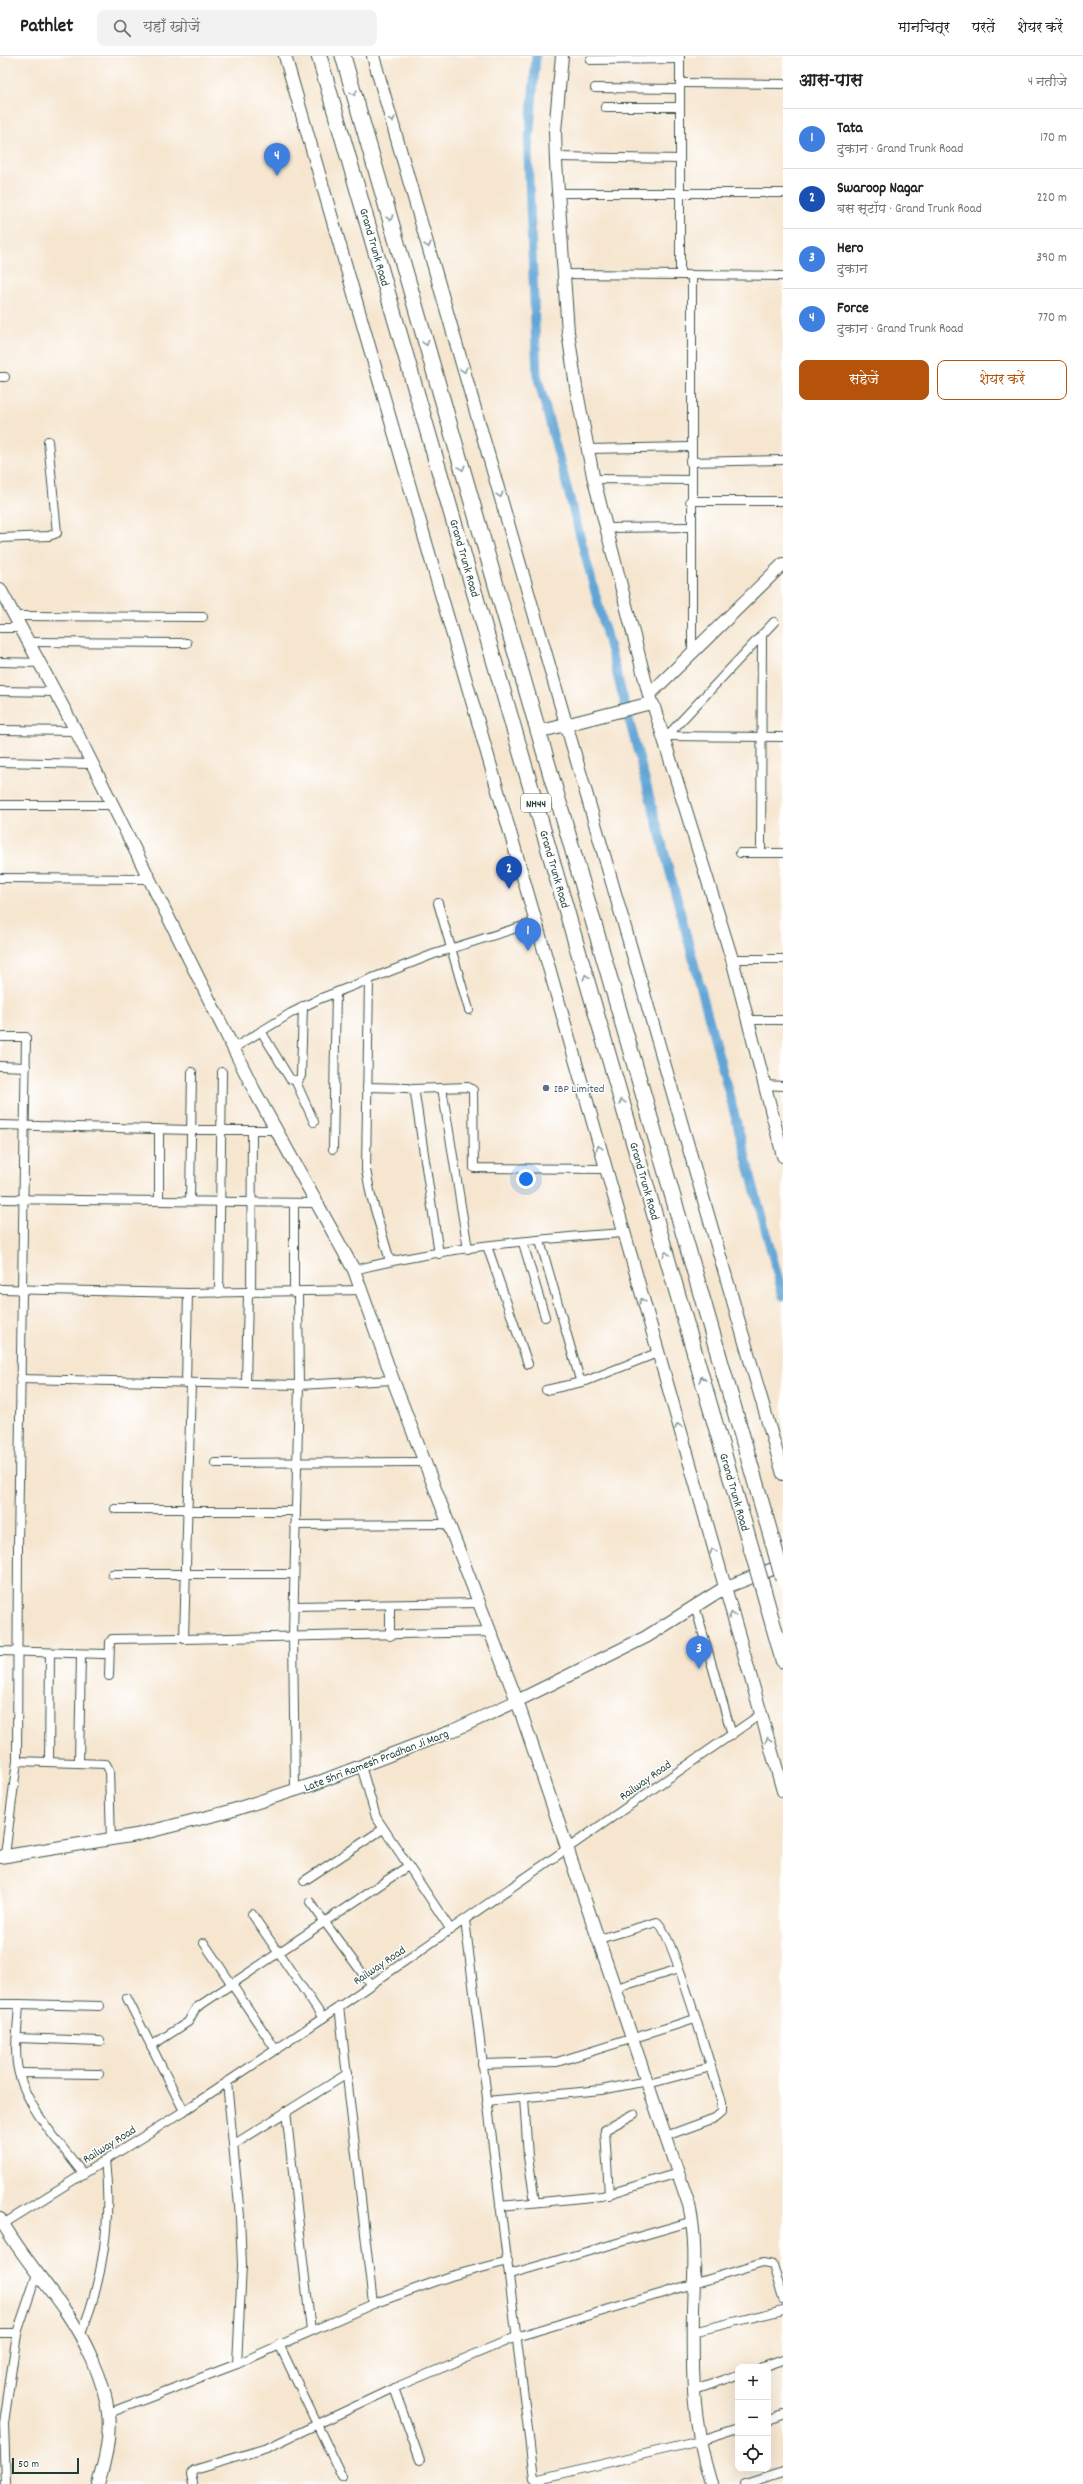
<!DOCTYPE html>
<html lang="hi">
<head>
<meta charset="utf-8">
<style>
  body { margin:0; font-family:Dekko,"Playpen Sans Deva",sans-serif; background:#f2f2f2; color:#202124 }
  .controls { position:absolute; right:12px; bottom:12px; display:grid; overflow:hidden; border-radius:8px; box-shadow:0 4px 16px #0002 }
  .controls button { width:36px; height:36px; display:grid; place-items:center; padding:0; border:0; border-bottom:1px solid #e0e0e0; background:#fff; color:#202124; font:20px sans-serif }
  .scale { position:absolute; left:12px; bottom:10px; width:67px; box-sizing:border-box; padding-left:4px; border:2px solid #1f3d34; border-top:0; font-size:11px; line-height:14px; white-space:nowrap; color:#1f3d34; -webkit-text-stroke:3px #fff; paint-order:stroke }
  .you { position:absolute; left:526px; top:1123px; width:14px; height:14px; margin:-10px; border:3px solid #fff; border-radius:50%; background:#1a73e8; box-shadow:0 0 0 6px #1a73e833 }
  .badge { display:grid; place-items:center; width:26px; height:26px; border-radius:50%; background:#b45309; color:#fff; font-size:13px; font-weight:700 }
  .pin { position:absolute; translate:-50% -33px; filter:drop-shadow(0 1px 2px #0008) }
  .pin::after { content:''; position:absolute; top:21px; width:14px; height:12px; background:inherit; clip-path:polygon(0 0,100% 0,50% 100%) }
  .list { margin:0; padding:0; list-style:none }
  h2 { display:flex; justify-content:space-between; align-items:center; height:52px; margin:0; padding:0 16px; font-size:17px }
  h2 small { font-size:13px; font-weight:400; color:#757577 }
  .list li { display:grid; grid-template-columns:26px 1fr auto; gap:12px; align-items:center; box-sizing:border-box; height:60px; padding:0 16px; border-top:1px solid #e0e0e0 }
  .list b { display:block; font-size:15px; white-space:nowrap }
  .list p { margin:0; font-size:13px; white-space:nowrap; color:#757577 }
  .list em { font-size:13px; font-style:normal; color:#757577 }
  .actions { display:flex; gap:8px; padding:12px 16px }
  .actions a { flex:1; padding:9px 0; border:1px solid #b45309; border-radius:8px; text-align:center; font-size:14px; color:#b45309 }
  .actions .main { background:#b45309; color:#fff }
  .icon { flex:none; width:22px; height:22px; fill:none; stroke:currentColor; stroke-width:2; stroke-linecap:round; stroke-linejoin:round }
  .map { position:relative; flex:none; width:783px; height:2428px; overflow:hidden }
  header { display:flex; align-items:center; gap:24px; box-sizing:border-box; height:56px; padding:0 20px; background:#fff; border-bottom:1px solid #e0e0e0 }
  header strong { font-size:19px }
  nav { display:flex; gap:22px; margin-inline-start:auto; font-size:14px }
  .search { width:280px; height:36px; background:#f2f2f2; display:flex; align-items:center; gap:10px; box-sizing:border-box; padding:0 14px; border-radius:8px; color:#757577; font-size:15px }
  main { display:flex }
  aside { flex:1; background:#fff }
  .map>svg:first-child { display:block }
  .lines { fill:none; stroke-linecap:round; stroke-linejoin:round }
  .canal { stroke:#60a5d5; stroke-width:9 }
  .street-casing { stroke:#3f564b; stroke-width:10 }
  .secondary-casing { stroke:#3f564b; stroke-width:14 }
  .highway-casing { stroke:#3f564b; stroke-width:17 }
  .street { stroke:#fff; stroke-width:8 }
  .secondary { stroke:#fff; stroke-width:12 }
  .highway { stroke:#fff; stroke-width:15 }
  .highway-bridge-casing { stroke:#3f564b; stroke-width:17; stroke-linecap:butt }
  .highway-bridge { stroke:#fff; stroke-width:15 }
  .oneway { stroke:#8f9e9a }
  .service-dot { fill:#5c6f8a; stroke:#fff; stroke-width:1.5 }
  .labels { text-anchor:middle; stroke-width:3; stroke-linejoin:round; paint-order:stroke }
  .shield { fill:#fff; stroke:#627771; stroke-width:1 }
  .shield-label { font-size:11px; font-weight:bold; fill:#1f3d34 }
  .street-label { font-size:12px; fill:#1f3d34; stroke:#fff }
  .service-label { font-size:12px; fill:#4e5e75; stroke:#fff; text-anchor:start }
</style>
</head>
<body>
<header>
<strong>Pathlet</strong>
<div class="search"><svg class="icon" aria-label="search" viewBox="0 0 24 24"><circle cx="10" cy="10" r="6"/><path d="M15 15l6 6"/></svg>यहाँ खोजें</div>
<nav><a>मानचित्र</a><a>परतें</a><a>शेयर करें</a></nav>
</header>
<main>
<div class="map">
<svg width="783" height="2428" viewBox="0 0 783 2428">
  <rect width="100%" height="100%" fill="#fff"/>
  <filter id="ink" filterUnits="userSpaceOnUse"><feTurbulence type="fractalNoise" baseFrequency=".025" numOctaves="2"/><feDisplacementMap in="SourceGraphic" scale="8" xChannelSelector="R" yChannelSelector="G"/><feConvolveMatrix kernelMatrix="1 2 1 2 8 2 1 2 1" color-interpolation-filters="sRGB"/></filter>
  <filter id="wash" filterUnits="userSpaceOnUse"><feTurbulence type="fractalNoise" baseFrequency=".012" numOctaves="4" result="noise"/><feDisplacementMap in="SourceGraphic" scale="16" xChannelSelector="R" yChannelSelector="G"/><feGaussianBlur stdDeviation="0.9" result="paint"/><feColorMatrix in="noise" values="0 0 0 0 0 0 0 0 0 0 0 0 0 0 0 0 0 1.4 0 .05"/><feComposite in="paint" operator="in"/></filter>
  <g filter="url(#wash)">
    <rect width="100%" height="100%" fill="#f6e6d0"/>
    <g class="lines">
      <!-- canal -->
      <polyline class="canal" points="536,0 528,97 537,319 783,1240"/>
    </g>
  </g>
  <g filter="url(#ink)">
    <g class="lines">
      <!-- street casing -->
      <g class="street-casing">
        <g id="street">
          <polyline points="590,4 680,3"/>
          <polyline points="680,27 783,28"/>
          <polyline points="595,32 680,33"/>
          <polyline points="605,51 680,51"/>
          <polyline points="556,101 680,103"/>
          <polyline points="557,137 783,137"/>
          <polyline points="563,218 783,220"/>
          <polyline points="680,219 680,0"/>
          <polyline points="692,219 692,595"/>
          <polyline points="0,321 5,321"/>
          <polyline points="588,393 690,391"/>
          <polyline points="690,406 783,404"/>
          <polyline points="594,423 690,424"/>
          <polyline points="690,445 783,445"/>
          <polyline points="606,472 690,471"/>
          <polyline points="0,482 49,480 57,477 48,385"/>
          <polyline points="15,560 203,561"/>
          <polyline points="0,572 21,572"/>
          <polyline points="29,586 187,587"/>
          <polyline points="0,606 41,607"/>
          <polyline points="0,635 55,636"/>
          <polyline points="0,674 76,675"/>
          <polyline points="664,680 783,681"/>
          <polyline points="667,680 774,566"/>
          <polyline points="0,706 92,708"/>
          <polyline points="0,749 114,749"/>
          <polyline points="740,797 783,797"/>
          <polyline points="761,797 762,578"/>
          <polyline points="0,822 150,823"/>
          <polyline points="438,847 469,954"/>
          <polyline points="732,903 783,903"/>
          <polyline points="369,924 366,1114 371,1140 390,1205"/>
          <polyline points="748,964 783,964"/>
          <polyline points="261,975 290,1023 298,1025 301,1020 303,950"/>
          <polyline points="0,981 26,981 18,1489 17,1705 5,1799"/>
          <polyline points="234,992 291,957 319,943 434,898 536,866"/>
          <polyline points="0,1010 26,1011"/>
          <polyline points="296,1026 314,1066"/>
          <polyline points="765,1029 783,1030"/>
          <polyline points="367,1031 407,1032 412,1033 415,1038 439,1198"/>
          <polyline points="442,1032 468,1193"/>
          <polyline points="412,1033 468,1031 473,1034 474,1112 605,1113"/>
          <polyline points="0,1069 191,1074 275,1074"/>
          <polyline points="333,1093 336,937"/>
          <polyline points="0,1143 315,1147"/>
          <polyline points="159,1144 159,1073"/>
          <polyline points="190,1145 192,1016"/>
          <polyline points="294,1147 294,1237"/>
          <polyline points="540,1185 580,1324 586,1325 657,1297"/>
          <polyline points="523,1187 545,1261"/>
          <polyline points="487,1190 528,1308"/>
          <path d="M354,1214C441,1192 533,1183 623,1177"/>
          <polyline points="0,1233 188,1237 363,1234"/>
          <polyline points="219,1237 222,1016"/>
          <polyline points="251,1237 252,1074"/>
          <polyline points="20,1323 299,1329 298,1237"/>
          <polyline points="186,1327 188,1237"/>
          <polyline points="191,1327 184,1583 490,1576"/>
          <polyline points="246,1328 248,1237"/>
          <polyline points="546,1334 582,1326"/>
          <polyline points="215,1407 425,1406"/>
          <polyline points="115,1453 187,1453"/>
          <polyline points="186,1455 295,1455"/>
          <polyline points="295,1469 449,1468"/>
          <polyline points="112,1518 294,1518"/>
          <polyline points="390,1549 390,1580"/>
          <polyline points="294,1550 479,1547"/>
          <polyline points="695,1550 732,1679"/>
          <polyline points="0,1595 104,1598"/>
          <polyline points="109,1620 110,1586 112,1583 183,1582"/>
          <polyline points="17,1705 106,1708 109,1714 111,1784"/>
          <polyline points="49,1706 50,1597"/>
          <polyline points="79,1706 81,1599"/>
          <polyline points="361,1710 376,1761 451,1874"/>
          <polyline points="295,1734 293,1578 299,1329 393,1324"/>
          <polyline points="304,1825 383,1773"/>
          <polyline points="310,1846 371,1929"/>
          <polyline points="252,1858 323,1962"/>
          <polyline points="465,1864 534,2422 539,2423 700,2385 738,2373"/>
          <path d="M599,1883L657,1866C671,1872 714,2023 722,2046V2056L715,2062L666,2080"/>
          <polyline points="204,1887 276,1994"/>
          <polyline points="616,1932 679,1913"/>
          <polyline points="127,1942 184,2055"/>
          <path d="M0,1948H19C18,1971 13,1996 19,2018C29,2055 61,2088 83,2118"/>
          <polyline points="19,1948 100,1950"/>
          <polyline points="339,1950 373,2248"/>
          <polyline points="17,1982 100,1985"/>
          <polyline points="151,1990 188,1966 196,1952 408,1810"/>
          <polyline points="482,2008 557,2006 695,1963"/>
          <polyline points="19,2017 99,2018"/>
          <polyline points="227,2026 240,2160 242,2210 237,2308"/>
          <polyline points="648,2028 711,2011"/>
          <polyline points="524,2042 528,2101 535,2146"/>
          <polyline points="487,2045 601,2034 647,2025"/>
          <polyline points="286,2055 311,2275"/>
          <polyline points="233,2089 347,2018"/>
          <polyline points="609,2139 605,2074 634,2058"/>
          <polyline points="500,2150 602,2140 678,2117"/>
          <polyline points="0,2170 184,2055 323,1962 761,1658"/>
          <polyline points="510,2218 693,2165"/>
          <polyline points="693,2276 783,2254"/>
          <polyline points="0,2277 17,2277"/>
          <path d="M80,2280C103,2226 112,2162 105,2104"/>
          <polyline points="279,2288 342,2421"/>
          <polyline points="763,2311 783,2304"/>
          <polyline points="394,2332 420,2404"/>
          <polyline points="692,2335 738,2319"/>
          <polyline points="109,2357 237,2308 373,2248 451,2220 508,2205"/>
          <polyline points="768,2364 783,2359"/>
          <polyline points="6,2428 4,2367 17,2277 37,2218"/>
          <polyline points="193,2428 191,2418 194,2414 267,2392 394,2332 516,2281 763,2207 773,2209 783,2243"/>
          <polyline points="745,2428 783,2416"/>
        </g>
      </g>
      <!-- secondary casing -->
      <g class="secondary-casing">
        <g id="secondary">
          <polyline points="285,0 536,866 783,1735"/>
          <polyline points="373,0 783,1418"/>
          <polyline points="562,0 555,75 556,106 568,276 576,331 593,420 651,647"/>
          <path d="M0,533L76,675L254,1034L354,1214L393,1324L517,1645L689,2149C697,2183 694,2218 693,2253C692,2315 692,2368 711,2428"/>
          <polyline points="650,638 783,508"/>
          <polyline points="538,676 651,647 653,648 732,903 783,1100"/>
          <polyline points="0,1801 136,1779 227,1756 314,1728 452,1675 517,1645 646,1581 724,1532 783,1509"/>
          <path d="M0,2162C18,2196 45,2225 66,2256C84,2282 105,2325 108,2357C111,2380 105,2406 98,2428"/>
        </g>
      </g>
      <!-- highway casing -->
      <g class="highway-casing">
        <g id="highway">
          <polyline points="319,0 752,1495"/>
          <polyline points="343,0 773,1487"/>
          <polyline points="763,1533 783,1604"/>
        </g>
      </g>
      <!-- street -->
      <use href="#street" class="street"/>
      <!-- secondary -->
      <use href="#secondary" class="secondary"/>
      <!-- highway -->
      <use href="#highway" class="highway"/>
      <!-- highway-bridge casing -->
      <g class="highway-bridge-casing">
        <g id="highway-bridge">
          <polyline points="773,1487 783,1523"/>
          <polyline points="752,1495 763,1533"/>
        </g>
      </g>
      <!-- highway-bridge -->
      <use href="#highway-bridge" class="highway-bridge"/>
    </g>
    <!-- one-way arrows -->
    <defs><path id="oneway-chevron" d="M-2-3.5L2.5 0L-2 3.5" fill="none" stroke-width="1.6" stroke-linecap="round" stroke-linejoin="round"/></defs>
    <g class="oneway">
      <use href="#oneway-chevron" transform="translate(354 37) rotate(74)"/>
      <use href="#oneway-chevron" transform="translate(392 64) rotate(74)"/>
      <use href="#oneway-chevron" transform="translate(390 162) rotate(74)"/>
      <use href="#oneway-chevron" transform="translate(428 189) rotate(74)"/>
      <use href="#oneway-chevron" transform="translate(426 287) rotate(74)"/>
      <use href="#oneway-chevron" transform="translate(464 314) rotate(74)"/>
      <use href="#oneway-chevron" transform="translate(462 412) rotate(74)"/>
      <use href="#oneway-chevron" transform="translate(500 439) rotate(74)"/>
      <use href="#oneway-chevron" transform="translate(586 921) rotate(-106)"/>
      <use href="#oneway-chevron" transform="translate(622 1046) rotate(-106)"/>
      <use href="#oneway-chevron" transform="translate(599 1092) rotate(-106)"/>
      <use href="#oneway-chevron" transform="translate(666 1198) rotate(-106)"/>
      <use href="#oneway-chevron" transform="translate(642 1245) rotate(-106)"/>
      <use href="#oneway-chevron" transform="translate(702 1323) rotate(-106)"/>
      <use href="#oneway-chevron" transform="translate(678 1370) rotate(-106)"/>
      <use href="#oneway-chevron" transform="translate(713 1495) rotate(-106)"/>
      <use href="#oneway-chevron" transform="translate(732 1559) rotate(-106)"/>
      <use href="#oneway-chevron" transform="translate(768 1684) rotate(-106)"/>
    </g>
  </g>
  <!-- markers -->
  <circle class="service-dot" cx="546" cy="1032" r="4"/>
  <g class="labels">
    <!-- shield labels -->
    <rect class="shield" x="521" y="738" width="30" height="18" rx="3"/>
    <g class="shield-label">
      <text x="536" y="751">NH44</text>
    </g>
    <!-- street labels -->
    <g class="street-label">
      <text transform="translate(375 191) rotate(74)" y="4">Grand Trunk Road</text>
      <text transform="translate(465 502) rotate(74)" y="4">Grand Trunk Road</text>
      <text transform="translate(555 813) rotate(74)" y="4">Grand Trunk Road</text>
      <text transform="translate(645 1125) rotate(74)" y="4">Grand Trunk Road</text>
      <text transform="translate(735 1436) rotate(74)" y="4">Grand Trunk Road</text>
      <text transform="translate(376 1704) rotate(-21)" y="4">Late Shri Ramesh Pradhan Ji Marg</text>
      <text transform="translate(645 1724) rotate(-35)" y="4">Railway Road</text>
      <text transform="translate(379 1909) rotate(-34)" y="4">Railway Road</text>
      <text transform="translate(109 2088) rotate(-32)" y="4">Railway Road</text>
    </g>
    <!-- service labels -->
    <g class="service-label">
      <text x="554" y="1036">IBP Limited</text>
    </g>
  </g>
</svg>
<div class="controls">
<button>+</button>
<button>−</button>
<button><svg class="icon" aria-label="locate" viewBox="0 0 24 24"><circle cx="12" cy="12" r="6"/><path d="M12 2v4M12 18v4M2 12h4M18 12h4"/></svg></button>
</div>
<div class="scale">50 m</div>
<div class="you"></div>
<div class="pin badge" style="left:528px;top:895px;background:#3f7fe0">1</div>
<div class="pin badge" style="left:509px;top:833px;background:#1a4fb4">2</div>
<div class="pin badge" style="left:699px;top:1613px;background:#3f7fe0">3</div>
<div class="pin badge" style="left:277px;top:120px;background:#3f7fe0">4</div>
</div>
<aside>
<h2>आस-पास<small>4 नतीजे</small></h2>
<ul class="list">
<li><span class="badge" style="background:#3f7fe0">1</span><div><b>Tata</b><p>दुकान · Grand Trunk Road</p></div><em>170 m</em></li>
<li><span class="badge" style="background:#1a4fb4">2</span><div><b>Swaroop Nagar</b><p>बस स्टॉप · Grand Trunk Road</p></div><em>220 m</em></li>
<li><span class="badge" style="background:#3f7fe0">3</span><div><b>Hero</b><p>दुकान</p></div><em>390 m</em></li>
<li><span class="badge" style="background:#3f7fe0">4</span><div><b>Force</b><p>दुकान · Grand Trunk Road</p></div><em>770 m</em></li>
</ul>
<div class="actions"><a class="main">सहेजें</a><a>शेयर करें</a></div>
</aside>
</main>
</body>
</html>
